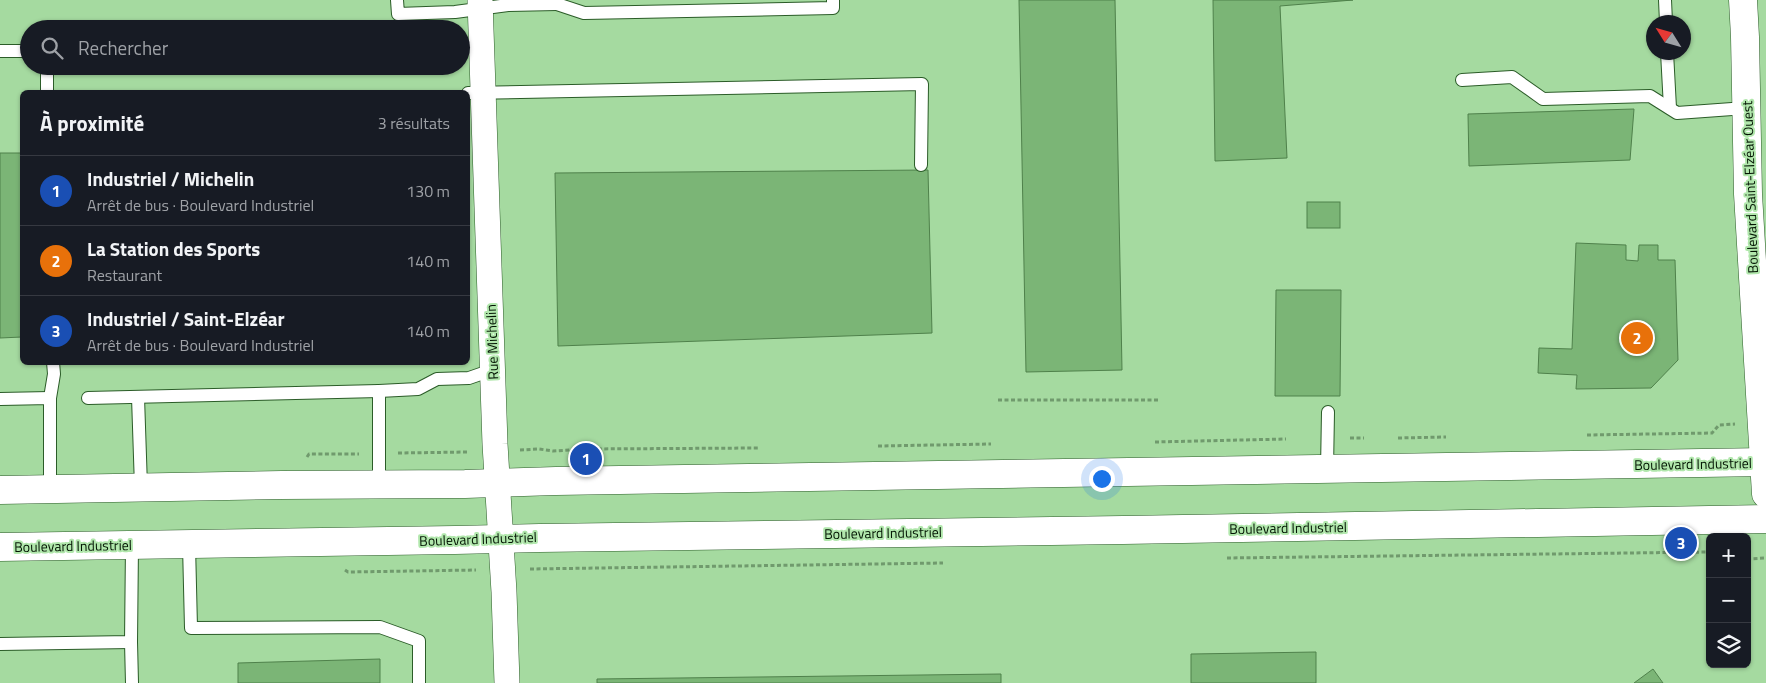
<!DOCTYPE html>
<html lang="fr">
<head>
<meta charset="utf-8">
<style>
  body { margin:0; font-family:"Titillium Web",sans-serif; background:#242831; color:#f1f3f6 }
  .controls { position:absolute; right:15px; bottom:15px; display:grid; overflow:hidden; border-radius:8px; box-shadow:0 1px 4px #0004 }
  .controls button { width:45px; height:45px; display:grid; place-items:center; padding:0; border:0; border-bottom:1px solid #363941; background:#171b24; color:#f1f3f6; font:25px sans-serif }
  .compass { position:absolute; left:1646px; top:15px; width:45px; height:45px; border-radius:50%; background:#171b24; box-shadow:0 1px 4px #0004; rotate:307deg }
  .you { position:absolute; left:1101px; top:478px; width:18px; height:18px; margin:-12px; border:4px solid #fff; border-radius:50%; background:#1a73e8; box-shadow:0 0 0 8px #1a73e833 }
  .badge { display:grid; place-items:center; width:32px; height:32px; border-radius:50%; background:#8c9099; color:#fff; font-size:16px; font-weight:700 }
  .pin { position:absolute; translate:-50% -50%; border:2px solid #fff; box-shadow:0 1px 5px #0006 }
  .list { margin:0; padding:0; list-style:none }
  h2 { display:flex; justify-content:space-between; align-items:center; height:65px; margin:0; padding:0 20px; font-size:21px }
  h2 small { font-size:16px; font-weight:400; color:#9ea1a6 }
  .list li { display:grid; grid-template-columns:32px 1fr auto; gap:15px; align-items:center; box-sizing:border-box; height:70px; padding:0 20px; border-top:1px solid #363941 }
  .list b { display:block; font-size:19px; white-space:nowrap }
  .list p { margin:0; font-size:16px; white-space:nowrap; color:#9ea1a6 }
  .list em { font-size:16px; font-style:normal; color:#9ea1a6 }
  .icon { flex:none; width:28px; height:28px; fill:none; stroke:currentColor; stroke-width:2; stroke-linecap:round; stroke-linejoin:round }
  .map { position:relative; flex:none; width:1766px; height:683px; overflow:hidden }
  .search { position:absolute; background:#171b24; box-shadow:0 1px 4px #0004; left:20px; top:20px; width:450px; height:55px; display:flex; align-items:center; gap:12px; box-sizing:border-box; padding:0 18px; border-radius:28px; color:#9ea1a6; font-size:19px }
  .panel { position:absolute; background:#171b24; box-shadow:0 1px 4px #0004; left:20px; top:90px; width:450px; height:275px; border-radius:8px }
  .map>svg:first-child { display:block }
  .building { fill:#7bb576; stroke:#4f814b }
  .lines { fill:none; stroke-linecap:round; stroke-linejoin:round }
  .service-casing { stroke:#2b5c28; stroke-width:14 }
  .minor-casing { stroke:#2b5c28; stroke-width:26 }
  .tertiary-casing { stroke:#2b5c28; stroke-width:29 }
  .path { stroke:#709a6d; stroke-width:3; stroke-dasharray:4 2.5; stroke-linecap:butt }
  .service { stroke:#fff; stroke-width:12 }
  .minor { stroke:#fff; stroke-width:25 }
  .tertiary { stroke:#fff; stroke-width:28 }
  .labels { text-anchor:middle; stroke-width:4; stroke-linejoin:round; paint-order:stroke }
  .street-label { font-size:14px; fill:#031503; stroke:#b1e7ac }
</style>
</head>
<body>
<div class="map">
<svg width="1766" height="683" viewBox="0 0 1766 683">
  <rect width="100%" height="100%" fill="#a5daa0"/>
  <!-- building -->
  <g class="building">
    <polygon points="1019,0 1115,0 1122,370 1026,372"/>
    <polygon points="1213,0 1353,0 1280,6 1287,158 1215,161"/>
    <polygon points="1634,109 1630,160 1469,166 1468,114"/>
    <polygon points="0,153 22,153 22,337 0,338"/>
    <polygon points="928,170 932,333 558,346 555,173"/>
    <rect x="1307" y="202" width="33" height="26"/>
    <polygon points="1576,243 1626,245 1626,260 1638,261 1639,245 1658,245 1658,260 1675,260 1678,360 1651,388 1576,389 1577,375 1538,373 1539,348 1572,349"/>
    <polygon points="1276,290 1341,290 1340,396 1275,396"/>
    <polygon points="1316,652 1316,683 1191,683 1191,654"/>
    <polygon points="380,659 380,683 238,683 238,663"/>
    <polygon points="1653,669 1663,683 1634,683"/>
    <polygon points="1001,674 1001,683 597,683 597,679"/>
  </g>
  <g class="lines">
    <!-- service casing -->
    <g class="service-casing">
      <g id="service">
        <polyline points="397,0 398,14 455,12 508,5 557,4"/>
        <polyline points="557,0 557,4 584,13 833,8 833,0"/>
        <polyline points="1665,0 1666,22"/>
        <polyline points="0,51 29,51"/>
        <polyline points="1667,52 1670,108"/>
        <polyline points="47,66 47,92"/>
        <polyline points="1462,80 1512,77 1543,99 1650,96 1677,113 1746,108"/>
        <polyline points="468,93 922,84 921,165"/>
        <polyline points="138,397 141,487"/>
        <polyline points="50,398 54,374 53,362"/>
        <polyline points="88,398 379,391"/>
        <polyline points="0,399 50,398 50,489"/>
        <polyline points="1327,469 1328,412"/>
        <polyline points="379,484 379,391 418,389 437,379 469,378 492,370"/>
        <polyline points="189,545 191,628 380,627 419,641 419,683"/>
        <polyline points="131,642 132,683"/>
        <polyline points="0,644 131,642 132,545"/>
      </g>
    </g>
    <!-- minor casing -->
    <g class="minor-casing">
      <polyline id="minor" points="480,0 495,444 504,592 507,683"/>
    </g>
    <!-- tertiary casing -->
    <g class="tertiary-casing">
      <g id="tertiary">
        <polyline points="1743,0 1745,37 1748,194 1766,494"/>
        <polyline points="0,490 282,485 465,484 556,481 1766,462"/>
        <polyline points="0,547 455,540 540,538 1123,530 1766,519"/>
      </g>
    </g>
    <!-- path -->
    <g class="path">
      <polyline points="998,400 1160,400"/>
      <polyline points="1587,435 1712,433 1719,425 1735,424"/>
      <polyline points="1350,438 1364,438"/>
      <polyline points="1398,438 1446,437"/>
      <polyline points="1155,442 1286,439"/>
      <polyline points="878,446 991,444"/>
      <polyline points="520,450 539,449 553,451 585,449 759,448"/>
      <polyline points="398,453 469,452"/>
      <polyline points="307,457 309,454 359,454"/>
      <polyline points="1227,558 1710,552"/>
      <polyline points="1747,559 1766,558"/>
      <polyline points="530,569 943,563"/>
      <polyline points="345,570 348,572 476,570"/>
    </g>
    <!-- service -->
    <use href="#service" class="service"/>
    <!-- minor -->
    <use href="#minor" class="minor"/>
    <!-- tertiary -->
    <use href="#tertiary" class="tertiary"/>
  </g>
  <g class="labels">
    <!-- street labels -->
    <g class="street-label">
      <text transform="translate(1750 187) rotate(-92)" y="5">Boulevard Saint-Elzéar Ouest</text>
      <text transform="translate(492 342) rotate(-92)" y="5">Rue Michelin</text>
      <text transform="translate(1693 464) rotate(-1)" y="5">Boulevard Industriel</text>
      <text transform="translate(1288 528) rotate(-1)" y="5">Boulevard Industriel</text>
      <text transform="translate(883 533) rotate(-1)" y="5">Boulevard Industriel</text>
      <text transform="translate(478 539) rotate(-2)" y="5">Boulevard Industriel</text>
      <text transform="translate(73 546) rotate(-1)" y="5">Boulevard Industriel</text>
    </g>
  </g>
</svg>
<div class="controls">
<button>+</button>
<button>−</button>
<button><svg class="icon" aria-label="layers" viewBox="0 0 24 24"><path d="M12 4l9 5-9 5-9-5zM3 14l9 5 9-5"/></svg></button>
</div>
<svg class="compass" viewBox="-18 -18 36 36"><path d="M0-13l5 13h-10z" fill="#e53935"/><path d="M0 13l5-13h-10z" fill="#9ea1a6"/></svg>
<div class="you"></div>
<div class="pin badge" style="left:586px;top:459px;background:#1a4fb4">1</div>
<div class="pin badge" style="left:1637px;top:338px;background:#e8710a">2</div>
<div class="pin badge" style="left:1681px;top:543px;background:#1a4fb4">3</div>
<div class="search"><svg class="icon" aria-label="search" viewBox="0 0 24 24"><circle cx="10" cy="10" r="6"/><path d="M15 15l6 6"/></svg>Rechercher</div>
<section class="panel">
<h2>À proximité<small>3 résultats</small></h2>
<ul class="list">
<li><span class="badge" style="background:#1a4fb4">1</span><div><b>Industriel / Michelin</b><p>Arrêt de bus · Boulevard Industriel</p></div><em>130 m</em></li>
<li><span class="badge" style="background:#e8710a">2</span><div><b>La Station des Sports</b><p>Restaurant</p></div><em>140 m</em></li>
<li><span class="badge" style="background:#1a4fb4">3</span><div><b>Industriel / Saint-Elzéar</b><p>Arrêt de bus · Boulevard Industriel</p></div><em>140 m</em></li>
</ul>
</section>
</div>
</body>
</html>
